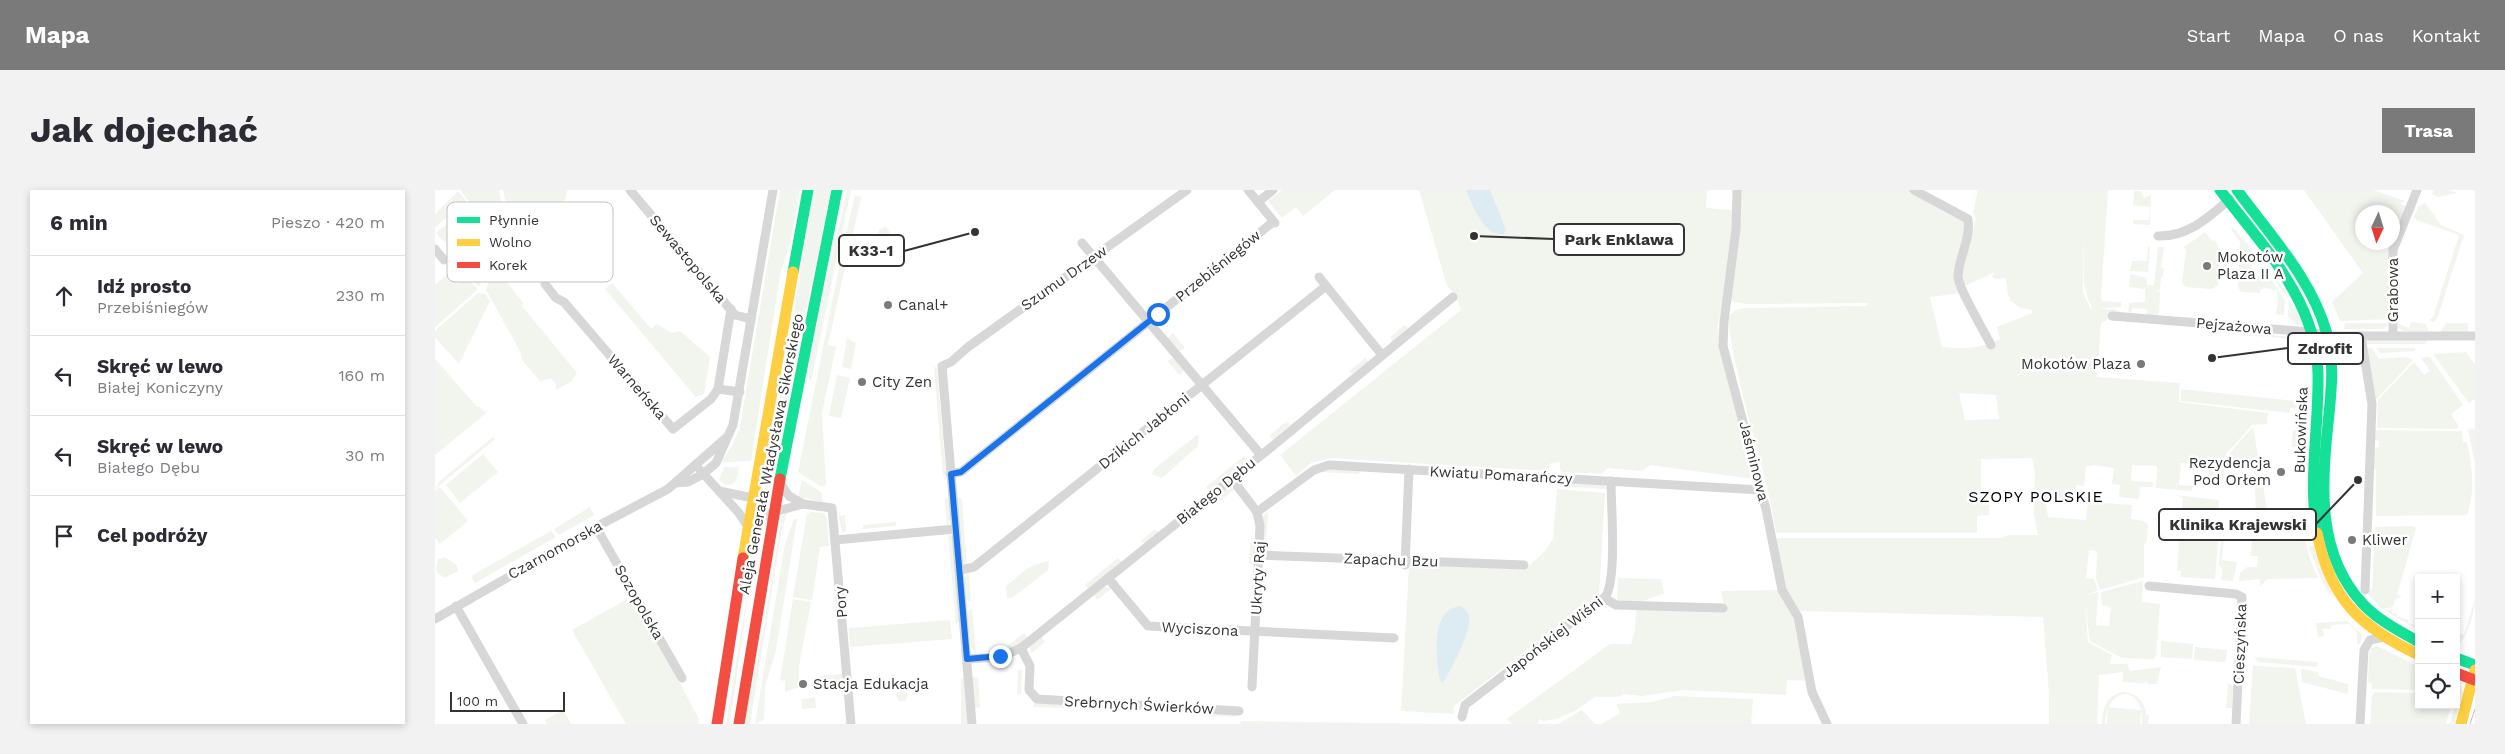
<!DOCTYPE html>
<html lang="pl">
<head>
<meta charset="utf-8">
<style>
  body { margin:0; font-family:"Work Sans",sans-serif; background:#f2f2f3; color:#2b2b33 }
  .controls { position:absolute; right:15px; bottom:15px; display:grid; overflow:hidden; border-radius:0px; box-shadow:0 2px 8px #0003 }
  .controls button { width:45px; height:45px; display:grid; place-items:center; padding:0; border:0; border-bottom:1px solid #e1e1e2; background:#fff; color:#2b2b33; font:25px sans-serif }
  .compass { position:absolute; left:1920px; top:15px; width:45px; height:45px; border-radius:50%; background:#fff; box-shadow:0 2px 8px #0003; rotate:184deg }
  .scale { position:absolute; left:15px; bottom:12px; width:115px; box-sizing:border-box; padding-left:5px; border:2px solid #333; border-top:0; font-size:14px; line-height:18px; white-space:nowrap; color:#333; -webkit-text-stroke:4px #fff; paint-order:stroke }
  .stop { position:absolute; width:15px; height:15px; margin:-11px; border:4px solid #1a73e8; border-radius:50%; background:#fff }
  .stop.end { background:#1a73e8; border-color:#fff; box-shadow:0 1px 5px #0008 }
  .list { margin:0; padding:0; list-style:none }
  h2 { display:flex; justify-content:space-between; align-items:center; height:65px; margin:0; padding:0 20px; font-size:21px }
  h2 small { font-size:16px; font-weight:400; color:#7c7c81 }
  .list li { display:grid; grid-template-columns:32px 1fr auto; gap:15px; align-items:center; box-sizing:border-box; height:80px; padding:0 20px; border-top:1px solid #e1e1e2 }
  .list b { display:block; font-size:19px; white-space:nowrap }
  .list p { margin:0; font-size:16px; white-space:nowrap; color:#7c7c81 }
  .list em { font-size:16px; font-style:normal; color:#7c7c81 }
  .icon { flex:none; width:28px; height:28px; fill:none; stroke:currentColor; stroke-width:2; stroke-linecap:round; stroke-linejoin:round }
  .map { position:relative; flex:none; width:2040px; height:534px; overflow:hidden; border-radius:0px }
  header { display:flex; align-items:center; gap:30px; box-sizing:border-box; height:70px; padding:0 25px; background:#7a7a7a; color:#fff }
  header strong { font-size:24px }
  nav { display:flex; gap:28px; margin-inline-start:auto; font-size:18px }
  .intro { display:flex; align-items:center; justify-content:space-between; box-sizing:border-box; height:120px; padding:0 30px }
  h1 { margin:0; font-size:35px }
  .button { padding:12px 22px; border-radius:0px; background:#7a7a7a; color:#fff; font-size:18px; font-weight:700 }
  main { display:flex; gap:30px; padding:0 30px }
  aside { flex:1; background:#fff; border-radius:0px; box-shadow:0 2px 8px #0003 }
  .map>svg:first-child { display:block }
  .green { fill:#f1f5ed; fill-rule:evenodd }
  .water { fill:#ddebf3 }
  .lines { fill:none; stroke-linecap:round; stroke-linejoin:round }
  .street { stroke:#d7d7d7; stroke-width:9 }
  .fast { stroke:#16e098; stroke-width:11 }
  .slow { stroke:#ffcf43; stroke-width:11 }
  .jam { stroke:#f24e42; stroke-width:11 }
  .tram { stroke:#bebebe; stroke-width:1 }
  .route { stroke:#1a73e8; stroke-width:6 }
  .poi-dot { fill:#7a7a7a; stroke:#fff; stroke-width:2 }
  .labels { text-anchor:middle; stroke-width:5; stroke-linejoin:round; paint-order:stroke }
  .poi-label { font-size:15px; fill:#333; stroke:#fff; text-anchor:start }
  .street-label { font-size:15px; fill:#333; stroke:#fff }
  .neighbourhood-label { font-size:16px; letter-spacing:1px; fill:#000; stroke:#fff }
  .key { fill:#fff; stroke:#c2c2c2; stroke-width:1 }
  .key-label { font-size:14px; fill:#333 }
  .leader { fill:none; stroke:#333; stroke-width:2 }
  .callout-dot { fill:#333; stroke:#fff; stroke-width:2 }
  .callout { fill:#fff; stroke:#333; stroke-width:2 }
  .callout-label { font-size:16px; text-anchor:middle; font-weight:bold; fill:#333 }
</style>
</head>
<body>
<header>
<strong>Mapa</strong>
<nav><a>Start</a><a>Mapa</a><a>O nas</a><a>Kontakt</a></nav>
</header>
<div class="intro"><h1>Jak dojechać</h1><a class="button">Trasa</a></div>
<main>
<aside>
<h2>6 min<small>Pieszo · 420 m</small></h2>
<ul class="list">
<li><svg class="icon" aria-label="ahead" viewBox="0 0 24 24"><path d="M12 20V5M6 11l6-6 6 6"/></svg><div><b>Idź prosto</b><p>Przebiśniegów</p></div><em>230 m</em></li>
<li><svg class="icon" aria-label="left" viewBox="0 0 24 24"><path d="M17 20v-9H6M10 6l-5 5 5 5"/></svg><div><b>Skręć w lewo</b><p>Białej Koniczyny</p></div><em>160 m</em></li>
<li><svg class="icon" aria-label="left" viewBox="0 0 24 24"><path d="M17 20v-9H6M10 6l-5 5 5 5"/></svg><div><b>Skręć w lewo</b><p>Białego Dębu</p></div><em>30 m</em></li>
<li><svg class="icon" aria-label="arrive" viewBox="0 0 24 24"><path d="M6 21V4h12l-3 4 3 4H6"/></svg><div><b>Cel podróży</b></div></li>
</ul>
</aside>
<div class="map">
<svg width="2040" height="534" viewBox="0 0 2040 534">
  <rect width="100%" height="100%" fill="#fff"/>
  <!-- green -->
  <g class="green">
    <polygon points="25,0 64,0 74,52 68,56"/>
    <polygon points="68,0 132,0 130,10 81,46 78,44"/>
    <polygon points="345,0 365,0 355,54 345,85 316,271 286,272 298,254 305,237"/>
    <polygon points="379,0 396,0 338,276 334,275"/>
    <polygon points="412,0 416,0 376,191 374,191 374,171"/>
    <polygon points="847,0 900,0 868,26 861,17 847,28 833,11"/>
    <polygon points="984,0 1277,0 1272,1 1271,18 1298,20 1294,73 1283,136 1285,157 1319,289 1215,275 1207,281 1172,278 1167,284 1127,282 1125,280 1125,272 1116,273 1113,281 896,268 876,273 861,286 845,265 1026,120 1020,104 1012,96"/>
    <path d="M1306,0H1475L1528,28L1532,35L1521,84V98L1524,97L1526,103L1495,107L1507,157C1527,159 1548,159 1565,149L1562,137L1598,123L1597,120L1586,118L1574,110L1576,108L1573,106L1571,88L1560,89L1557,86L1560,82L1532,95H1528L1525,85L1541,29L1538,23L1543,0H1673L1666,107L1667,111L1686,112V117L1661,119H1679L1686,122H1673L1672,130L1666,133L1662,187L1745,193L1744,212L1833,223L1832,234L1817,235L1791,264L1788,292L1773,291L1774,274L1746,273L1744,295L1758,296L1757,301L1721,298L1722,276L1697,275L1696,291L1718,292V297H1705L1704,309L1684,307L1685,295L1677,294L1679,278L1659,275L1651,276L1649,296L1641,295L1640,311L1610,308L1613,327L1651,330L1653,312L1697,315L1696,329L1709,331L1713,335L1712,351L1709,356V387L1665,400L1661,389L1662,361L1654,360L1651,388L1659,389L1663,400L1650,406L1663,402L1661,435L1674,436L1676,417L1667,415L1666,402L1708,391L1707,412L1725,414L1721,467L1718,469L1687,468L1655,451L1650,414L1653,452L1677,465L1675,474H1692L1695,481L1726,477L1722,494H1713L1711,491L1709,493L1688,492V482L1664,485L1662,534H1614V504L1608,427L1364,421L1351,401L1339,351L1343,348H1566L1574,345H1603L1599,325L1600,282L1597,268L1546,269V304L1555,305L1554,325L1542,326V343H1341C1333,287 1313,235 1302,179C1298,162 1294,144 1294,126L1301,120L1309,118L1431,116L1433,113L1312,114L1295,111ZM1649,32V94L1653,109L1657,117L1656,120L1648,102ZM1524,203L1561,205L1564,229L1530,230Z"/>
    <polygon points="1869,0 1938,0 1970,11 1965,14 1971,16 1958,51 1958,22 1928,22 1928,52 1957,53 1954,129 1905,131 1897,112 1928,83"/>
    <polygon points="1999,0 2014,0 2023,3 2002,7 1997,4"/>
    <polygon points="23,1 31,11 0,37 0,24"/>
    <polygon points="1699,1 1706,1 1709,8 1716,5 1715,35 1698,34 1698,30 1714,30 1715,17 1698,15"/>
    <polygon points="420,5 426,7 414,62 408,60 408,57"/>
    <polygon points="1990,13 2006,35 2029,45 2002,129 1998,132 1994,130 1998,127 2024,45 1981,30 1979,27 1984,16"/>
    <polygon points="35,15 57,45 55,65 9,52 1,43"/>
    <polygon points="451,36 464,60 449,69 447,77 434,75 437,60 440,60 444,40"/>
    <polygon points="1797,37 1817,59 1815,61 1818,65 1816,85 1834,87 1850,110 1849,125 1841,124 1843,112 1842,101 1831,98 1825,100 1825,103 1806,102 1803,97 1805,52 1796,39"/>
    <polygon points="1770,42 1777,51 1780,50 1785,61 1783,95 1777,99 1751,97 1747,93 1751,59 1748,58"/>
    <polygon points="1713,57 1715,57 1713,82 1695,81 1697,71 1712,71"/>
    <polygon points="1723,57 1729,57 1726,78 1729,79 1728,87 1726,87 1725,100 1721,100 1725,102 1724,123 1721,126 1712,125 1712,119 1697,118 1696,124 1693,121 1694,113 1710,112 1710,99 1694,97 1695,84 1712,88 1712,95 1719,95"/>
    <polygon points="407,63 412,64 412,68 393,155 401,157 387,223 391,294 387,297 363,282"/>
    <polygon points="62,66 79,73 67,81 71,85 69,88 89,114 87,116 142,183 137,191 121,200 121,194 117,189 111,189 106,192 87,170 85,161 51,100"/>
    <polygon points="50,73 53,76 44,97 26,80"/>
    <polygon points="23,80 43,99 0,137 0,95 13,84 22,94 28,88 22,81"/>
    <polygon points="1964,80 1965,129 1962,130 1962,85"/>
    <polygon points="1843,90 1867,132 1863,136 1853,126 1854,110 1841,92"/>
    <polygon points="177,93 216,139 222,134 237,143 245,141 275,167 269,204 261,207 170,99"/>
    <polygon points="43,103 50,104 55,111 24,174 0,147 0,141"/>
    <polygon points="1976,132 1991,134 1993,141 1968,141 1962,136 1964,134 1974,138"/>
    <polygon points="1910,133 1949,133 1954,134 1948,139 1909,139"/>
    <polygon points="2011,133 2033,133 2033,142 2005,142"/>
    <polygon points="970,135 973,138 957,152 955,147"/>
    <polygon points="1807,141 1862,148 1862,149 1806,145"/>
    <polygon points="738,143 750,158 744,161 733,148"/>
    <polygon points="412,148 421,153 416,179 407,177"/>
    <polygon points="1993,148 1991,154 1930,154 1933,150"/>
    <polygon points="1930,158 1937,158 1944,169 1972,167 1978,170 1940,211"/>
    <polygon points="1942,158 1980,158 1980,161 1946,163"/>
    <polygon points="2031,162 2040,175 2040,209 2034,213 1998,164"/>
    <polygon points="1995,167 2028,215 2016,224 2024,237 2021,239 1942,238 1943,210 1979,172 1989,185 1995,181 1986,168"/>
    <polygon points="738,168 749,181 744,185 733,171"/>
    <polygon points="930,168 934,171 917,184 914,181"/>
    <polygon points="0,169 42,217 45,217 51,223 0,265"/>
    <polygon points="499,177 502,178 511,284 508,286"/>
    <polygon points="402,185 415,188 406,228 394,226"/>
    <polygon points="1746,199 1870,212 1869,219 1855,218 1855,223 1746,211"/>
    <polygon points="852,231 855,235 838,250 835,245"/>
    <polygon points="1818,237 1835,337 1861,339 1862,334 1867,334 1874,367 1883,388 1833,389 1825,396 1825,389 1804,391 1805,383 1812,377 1822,377 1823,366 1816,366 1818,327 1799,326 1821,325 1819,274 1793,272 1793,265"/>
    <polygon points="2040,239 2040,273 2033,240"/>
    <polygon points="1858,240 1864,241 1860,248 1869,257 1857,257"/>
    <path d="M1939,240L2027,241L2028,252H2032C2038,278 2040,300 2032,325L1941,326V280L1938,277V260L1944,257V251L1940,250Z"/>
    <path d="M762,245L764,246L763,256C750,267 740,277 727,288L717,284L719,279Z"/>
    <polygon points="58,247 60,249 0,299 5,291"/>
    <polygon points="48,264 63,282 25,313 11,295"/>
    <polygon points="1874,265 1872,319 1870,325 1872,267"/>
    <polygon points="809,266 813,271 775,301 771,297"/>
    <path d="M289,277H304C302,287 302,296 290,295L284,290Z"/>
    <polygon points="893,280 925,280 924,284 885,282"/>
    <polygon points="332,286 336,287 330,313 328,309"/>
    <polygon points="367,290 386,302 388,312 363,307"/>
    <polygon points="1122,292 1169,294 1172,299 1122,296"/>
    <polygon points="5,297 33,331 5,354 0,348 0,301"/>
    <polygon points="792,297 800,299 784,312 779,307"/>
    <polygon points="1122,299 1170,303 1164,404 1019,516 1018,524 966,521 974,375 1091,379 1111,360 1118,349"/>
    <polygon points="1740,305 1784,310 1784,338 1780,389 1745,387 1746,381 1742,381 1748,308"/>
    <polygon points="521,307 524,307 527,310 532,376 527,371"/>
    <polygon points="514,308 516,329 512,337 510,309"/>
    <polygon points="155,317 159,325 124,345 119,339"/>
    <polygon points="353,321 347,338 315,534 309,534 328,441 347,326"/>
    <polygon points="376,322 389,323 392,328 394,356 385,357 377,410 358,407 372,324"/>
    <polygon points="832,322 833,325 830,360 828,327"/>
    <polygon points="410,325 411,341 407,343 404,326"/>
    <polygon points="359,329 362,329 341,460 330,497 329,530 320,534 350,354"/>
    <polygon points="461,332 461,336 428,339 428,335"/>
    <polygon points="1940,337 1978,336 1981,338 1962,405 1967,406 1960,410 1958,417 1947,419 1932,403 1937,399"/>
    <polygon points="720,339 724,343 711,353 705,352"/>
    <polygon points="116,341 121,347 40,393 36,386"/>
    <polygon points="1787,341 1810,343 1810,348 1789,348 1787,370 1802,372 1798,391 1786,390 1787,378 1784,375"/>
    <polygon points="513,344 517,346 525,431 521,435"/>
    <polygon points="815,353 820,353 820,374 814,374"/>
    <polygon points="1879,355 1896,402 1895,406 1883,382 1874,357"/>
    <polygon points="10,367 22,375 23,381 9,388 1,381 3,369"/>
    <polygon points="683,368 687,372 654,400 650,395"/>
    <path d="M614,371L613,380L577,408H572L571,396C587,384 593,374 614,371Z"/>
    <polygon points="533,383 534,385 536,412 531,410 529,388"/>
    <polygon points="1183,388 1226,389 1229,403 1203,413 1182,412"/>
    <polygon points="668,396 677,398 662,410 658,404"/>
    <polygon points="1343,400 1357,424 1373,491 1352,490 1351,505 1248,500 1207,506 1190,504 1182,507 1160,507 1140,521 1122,529 1109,531 1104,529 1103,534 1076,534 1072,529 1175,454 1196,454 1200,441 1201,418 1290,420 1286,401"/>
    <polygon points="313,405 295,534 291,534 312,407"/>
    <polygon points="198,406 264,529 263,534 191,534 137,440"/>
    <polygon points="358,409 376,412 364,476 364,497 350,502 350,491 345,490"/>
    <path d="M2040,409C2040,419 2032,453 2021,455V443L2029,445Z"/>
    <polygon points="537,418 541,464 535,456 532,422"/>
    <polygon points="1958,419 1957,423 1962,424 1962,427 1974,430 1973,433 1984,436 1984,440 1950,421"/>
    <polygon points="515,430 517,449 415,457 414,438"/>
    <polygon points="1912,431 1927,445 1925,454 1922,454 1922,442 1914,434 1896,435 1896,439 1888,439 1889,446 1883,447 1881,433"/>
    <polygon points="589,443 593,448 581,456 565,462"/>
    <polygon points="606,446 610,452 596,464 595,456"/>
    <polygon points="1726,451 1758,454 1757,469 1726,467"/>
    <polygon points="1942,456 1984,477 1984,500 1937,499 1937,494 1933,492 1934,466 1936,458"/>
    <polygon points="1760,457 1792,460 1791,470 1788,472 1759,470"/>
    <polygon points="1819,467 1882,472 1882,477 1823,472"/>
    <polygon points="1818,476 1860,478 1871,534 1814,534"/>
    <polygon points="1866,479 1883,482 1883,486 1913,494 1913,504 1867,492"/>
    <polygon points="583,480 587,480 586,505 582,504"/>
    <polygon points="407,484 407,493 385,495 384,486"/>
    <polygon points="543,487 545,517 540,518 537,488"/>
    <polygon points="530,488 534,534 526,534 526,489"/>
    <polygon points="2023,492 2028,503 2019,534 2015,534 2022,510"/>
    <polygon points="1793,493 1798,496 1797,518 1791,518"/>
    <circle cx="467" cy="506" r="5.5"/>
    <path d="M1687,502C1701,502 1710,511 1711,525H1714L1713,534H1707C1710,497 1673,492 1670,534H1667C1668,518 1670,507 1687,502Z"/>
    <polygon points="1940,502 1984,503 1984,515 2016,515 2011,534 1935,534 1937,505"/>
    <polygon points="1240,506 1318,509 1316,534 1167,534 1185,523 1181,514 1216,512"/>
    <polygon points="380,508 381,518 367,519 367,509"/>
    <polygon points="599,513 629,515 629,518 599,517"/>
    <polygon points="649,516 702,519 702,522 649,519"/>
    <polygon points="1673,517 1706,520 1705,534 1672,534"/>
    <polygon points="128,520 136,534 112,534 110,530"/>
    <polygon points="1147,520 1160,534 1123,534"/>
    <polygon points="731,521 801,524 801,527 731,524"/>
    <polygon points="806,531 1012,534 805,534"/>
  </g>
  <!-- water -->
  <g class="water">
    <path d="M1031,0H1055L1071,40L1069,44C1049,47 1037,14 1031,0Z"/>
    <path d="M1025,416C1030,419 1033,421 1034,427C1037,441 1015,481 1008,493L1005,491C1002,468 994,421 1025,416Z"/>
  </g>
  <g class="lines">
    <!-- street -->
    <g class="street">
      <polyline points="195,0 300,125 316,129"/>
      <polyline points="813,0 840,33"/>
      <polyline points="1302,0 1301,39 1289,132 1288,156 1331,319 1347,400 1363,427 1377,502 1392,534"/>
      <path d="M1479,0L1533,29C1536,48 1524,67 1523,86C1523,98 1549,141 1556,155"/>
      <polyline points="823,12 838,0"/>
      <path d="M1723,46C1753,47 1774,27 1795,9"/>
      <polyline points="647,53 826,265"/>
      <polyline points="0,59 9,70"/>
      <polyline points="884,87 947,165"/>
      <polyline points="110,94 121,108 129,112 238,239 276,209 283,199 305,202"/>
      <polyline points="1677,126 1874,142 1896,146 2040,146"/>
      <polyline points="1958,145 1958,60 1982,0"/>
      <polyline points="1926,146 1937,214 1930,400"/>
      <polyline points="283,199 296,119"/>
      <polyline points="265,280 304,323 313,337"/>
      <polyline points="515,284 526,282 838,32"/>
      <polyline points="797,289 822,322 825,336 817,497"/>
      <polyline points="241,293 253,292 268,284 281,273 298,235 338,0"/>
      <polyline points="345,293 354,306 368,314"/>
      <polyline points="284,301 318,308 337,330"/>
      <polyline points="339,322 368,314 397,318 416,534"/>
      <polyline points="822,322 879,280 894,275 1326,300"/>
      <polyline points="161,337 247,488"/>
      <polyline points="400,350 520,339"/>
      <polyline points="824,365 1089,375"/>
      <polyline points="970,375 974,279"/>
      <polyline points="525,380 539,377 891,96"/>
      <polyline points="673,388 713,436 959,448"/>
      <polyline points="1714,396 1801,404 1807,407 1801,534"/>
      <polyline points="1169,408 1181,415 1288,418"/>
      <polyline points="21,416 88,534"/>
      <polyline points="0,429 161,337 233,299 291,248"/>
      <polyline points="586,458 595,476 594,500 602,509 804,521"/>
      <polyline points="532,469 565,467 586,458 839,255 1018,107"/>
      <path d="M1027,527L1030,515L1171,406C1182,385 1176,317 1176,291"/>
      <polyline points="537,534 507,176 516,172 533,157 752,0"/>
      <polyline points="1925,534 1929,460 1935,450 1949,447"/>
    </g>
    <!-- fast -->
    <g class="fast">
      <path d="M1785,0C1827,55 1882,111 1883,184C1884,236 1873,291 1882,343"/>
      <path d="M1802,0C1835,45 1877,89 1892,144C1900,173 1896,204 1893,234C1886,296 1882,365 1928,414C1943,430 1964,441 1984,452"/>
      <polyline points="358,82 373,0"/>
      <polyline points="345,289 402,0"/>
      <polyline points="2021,468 2040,475"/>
    </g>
    <!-- slow -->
    <g class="slow">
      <path d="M1882,343C1895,409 1925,437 1984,465"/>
      <polyline points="308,368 358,82"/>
      <polyline points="2026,534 2040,480"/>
    </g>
    <!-- jam -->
    <g class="jam">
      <polyline points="2021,483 2040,490"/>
      <polyline points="282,534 308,368"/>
      <polyline points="304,534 345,289"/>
    </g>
    <!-- tram -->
    <polyline class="tram" points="2035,534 2040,519"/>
  </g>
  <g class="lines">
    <!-- route -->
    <polyline class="route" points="565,466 532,469 516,284 526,282 723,124"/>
  </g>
  <!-- markers -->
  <g class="poi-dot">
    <circle cx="1772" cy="76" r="5"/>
    <circle cx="453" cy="115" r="5"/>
    <circle cx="1706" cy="174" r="5"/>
    <circle cx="427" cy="192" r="5"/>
    <circle cx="1846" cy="282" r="5"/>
    <circle cx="1917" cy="350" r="5"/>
    <circle cx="368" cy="494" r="5"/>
  </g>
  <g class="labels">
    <!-- poi labels -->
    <g class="poi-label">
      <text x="1782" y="72">Mokotów<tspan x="1782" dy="17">Plaza II A</tspan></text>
      <text x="463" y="120">Canal+</text>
      <text x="1696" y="179" text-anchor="end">Mokotów Plaza</text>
      <text x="437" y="197">City Zen</text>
      <text x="1836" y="278" text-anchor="end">Rezydencja<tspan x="1836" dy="17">Pod Orłem</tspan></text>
      <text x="1927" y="355">Kliwer</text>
      <text x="378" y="499">Stacja Edukacja</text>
    </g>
    <!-- street labels -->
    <g class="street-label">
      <text transform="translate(253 69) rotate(50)" y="5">Sewastopolska</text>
      <text transform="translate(783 76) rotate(-39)" y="5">Przebiśniegów</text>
      <text transform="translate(629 88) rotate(-35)" y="5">Szumu Drzew</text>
      <text transform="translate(1958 100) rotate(-90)" y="5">Grabowa</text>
      <text transform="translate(1799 136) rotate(5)" y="5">Pejzażowa</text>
      <text transform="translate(202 197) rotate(49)" y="5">Warneńska</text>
      <text transform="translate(1866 240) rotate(-88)" y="5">Bukowińska</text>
      <text transform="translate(709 241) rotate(-39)" y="5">Dzikich Jabłoni</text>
      <text transform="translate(336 264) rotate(-79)" y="5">Aleja Generała Władysława Sikorskiego</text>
      <text transform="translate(1319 271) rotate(76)" y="5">Jaśminowa</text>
      <text transform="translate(1066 285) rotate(3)" y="5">Kwiatu Pomarańczy</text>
      <text transform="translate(781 301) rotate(-39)" y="5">Białego Dębu</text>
      <text transform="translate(120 360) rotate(-29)" y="5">Czarnomorska</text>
      <text transform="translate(956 370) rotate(2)" y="5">Zapachu Bzu</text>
      <text transform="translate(823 388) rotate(-87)" y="5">Ukryty Raj</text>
      <text transform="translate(204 412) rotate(60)" y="5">Sozopolska</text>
      <text transform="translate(406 412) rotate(-95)" y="5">Pory</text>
      <text transform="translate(765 439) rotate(3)" y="5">Wyciszona</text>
      <text transform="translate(1118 447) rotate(-38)" y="5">Japońskiej Wiśni</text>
      <text transform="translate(1805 454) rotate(-88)" y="5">Cieszyńska</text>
      <text transform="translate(704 515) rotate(3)" y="5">Srebrnych Świerków</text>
    </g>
    <!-- neighbourhood labels -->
    <g class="neighbourhood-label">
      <text x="1601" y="312">SZOPY POLSKIE</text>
    </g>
  </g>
  <!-- legend -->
  <rect x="12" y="12" width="166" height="80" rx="8" class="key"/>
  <rect x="22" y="27" width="23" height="6" fill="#16e098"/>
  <rect x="22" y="49" width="23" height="7" fill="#ffcf43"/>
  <rect x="22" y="72" width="23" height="6" fill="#f24e42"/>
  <g class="key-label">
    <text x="54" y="35">Płynnie</text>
    <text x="54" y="57">Wolno</text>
    <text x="54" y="80">Korek</text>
  </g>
  <!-- callouts -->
  <path class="leader" d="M1039 46L1119 49M540 42L469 61M1777 168L1853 158M1923 290L1881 334"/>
  <g class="callout-dot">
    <circle cx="1039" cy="46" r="5"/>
    <circle cx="540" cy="42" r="5"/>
    <circle cx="1777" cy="168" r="5"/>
    <circle cx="1923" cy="290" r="5"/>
  </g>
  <g class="callout">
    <rect x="1119" y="34" width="130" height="31" rx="5"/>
    <rect x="404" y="45" width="65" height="31" rx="5"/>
    <rect x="1853" y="143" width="75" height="31" rx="5"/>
    <rect x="1724" y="319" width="157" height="31" rx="5"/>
  </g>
  <g class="callout-label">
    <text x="1184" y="55">Park Enklawa</text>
    <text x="436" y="66">K33-1</text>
    <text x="1890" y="164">Zdrofit</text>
    <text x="1803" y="340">Klinika Krajewski</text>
  </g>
</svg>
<div class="controls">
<button>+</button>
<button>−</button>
<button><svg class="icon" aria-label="locate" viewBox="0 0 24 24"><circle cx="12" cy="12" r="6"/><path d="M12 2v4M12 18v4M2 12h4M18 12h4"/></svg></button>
</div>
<svg class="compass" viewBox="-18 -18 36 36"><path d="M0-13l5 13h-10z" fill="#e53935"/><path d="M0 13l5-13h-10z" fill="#7c7c81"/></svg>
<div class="scale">100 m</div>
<div class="stop" style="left:723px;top:124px"></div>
<div class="stop end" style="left:565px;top:466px"></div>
</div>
</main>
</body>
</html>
